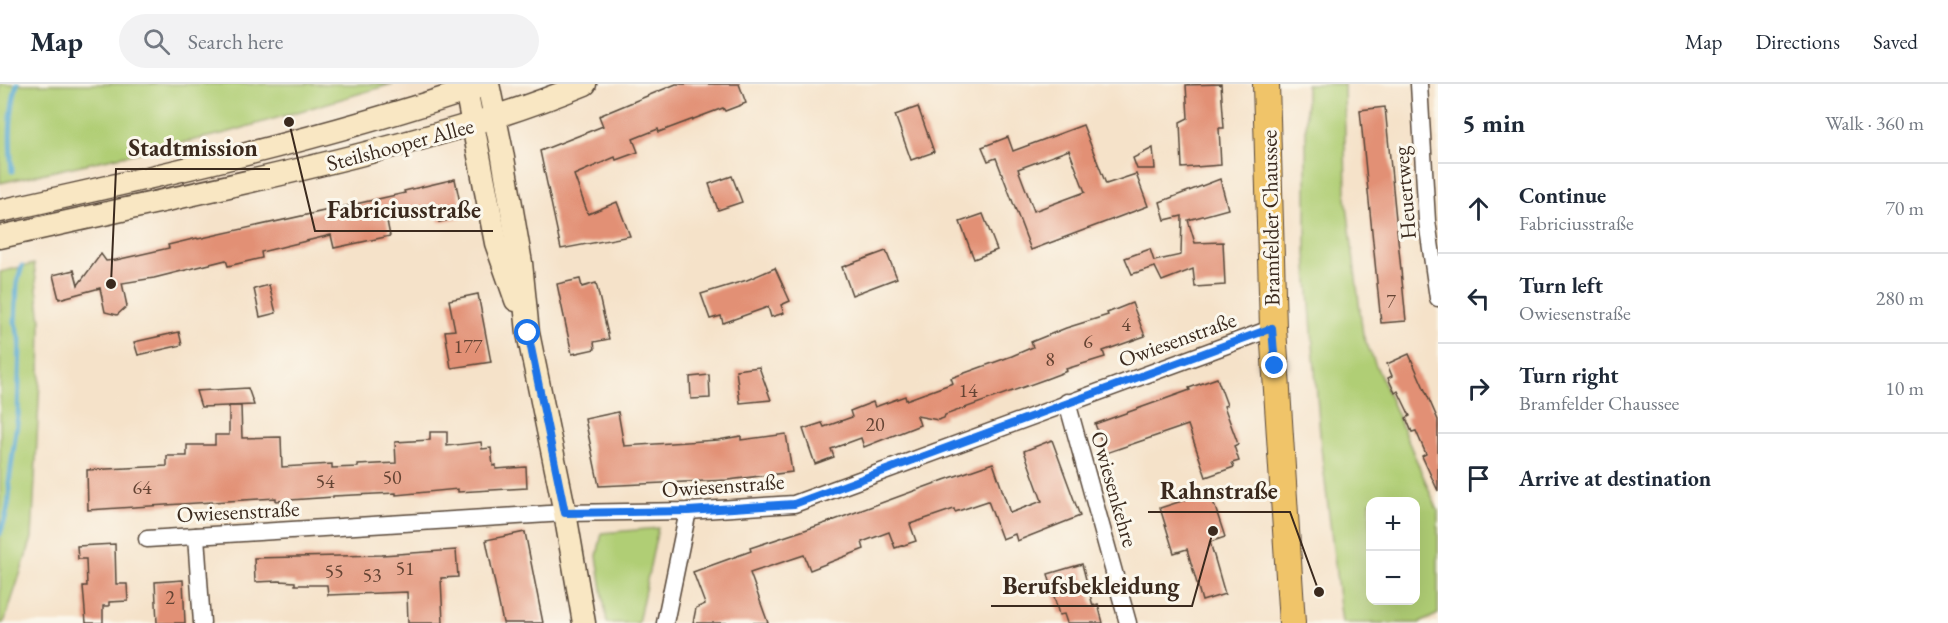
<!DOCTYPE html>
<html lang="en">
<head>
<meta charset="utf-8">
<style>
  body { margin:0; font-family:"EB Garamond",serif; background:#f2f2f3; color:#1f2937 }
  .controls { position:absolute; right:18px; bottom:18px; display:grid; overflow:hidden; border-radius:12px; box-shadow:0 6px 24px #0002 }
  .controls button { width:54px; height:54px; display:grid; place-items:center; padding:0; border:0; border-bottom:2px solid #e0e1e3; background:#fff; color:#1f2937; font:30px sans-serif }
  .stop { position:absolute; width:18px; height:18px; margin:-14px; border:4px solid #1a73e8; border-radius:50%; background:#fff }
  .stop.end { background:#1a73e8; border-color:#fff; box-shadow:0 2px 6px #0008 }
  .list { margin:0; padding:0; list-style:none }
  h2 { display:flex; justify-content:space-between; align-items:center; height:78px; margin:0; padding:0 24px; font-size:26px }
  h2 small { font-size:20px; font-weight:400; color:#747a83 }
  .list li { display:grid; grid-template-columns:39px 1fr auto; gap:18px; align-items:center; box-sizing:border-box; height:90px; padding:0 24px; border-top:2px solid #e0e1e3 }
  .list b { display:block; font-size:22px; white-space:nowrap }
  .list p { margin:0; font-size:20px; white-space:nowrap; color:#747a83 }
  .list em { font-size:20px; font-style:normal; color:#747a83 }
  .icon { flex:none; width:33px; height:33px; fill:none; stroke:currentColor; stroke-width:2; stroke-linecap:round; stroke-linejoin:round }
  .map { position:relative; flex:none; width:1438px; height:539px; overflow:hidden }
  header { display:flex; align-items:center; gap:36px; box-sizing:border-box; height:84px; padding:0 30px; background:#fff; border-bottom:2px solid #e0e1e3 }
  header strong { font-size:28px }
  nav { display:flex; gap:33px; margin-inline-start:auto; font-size:21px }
  .search { width:420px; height:54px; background:#f2f2f3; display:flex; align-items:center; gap:15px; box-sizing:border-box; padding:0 21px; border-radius:33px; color:#747a83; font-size:22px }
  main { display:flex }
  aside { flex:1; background:#fff }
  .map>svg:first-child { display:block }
  .green { fill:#b0ce75; stroke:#767c4a; stroke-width:1.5; fill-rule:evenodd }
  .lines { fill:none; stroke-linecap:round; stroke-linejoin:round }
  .stream { stroke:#55a9d1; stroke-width:5 }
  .building { fill:#e29075; fill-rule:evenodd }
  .street-casing { stroke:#574638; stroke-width:19 }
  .secondary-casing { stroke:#574638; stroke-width:25 }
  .primary-casing { stroke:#574638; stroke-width:28 }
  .street { stroke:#fff; stroke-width:16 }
  .secondary { stroke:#f9e7c3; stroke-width:22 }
  .primary { stroke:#f0c469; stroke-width:26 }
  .route { stroke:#1a73e8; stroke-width:8 }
  .labels { text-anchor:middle; stroke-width:6; stroke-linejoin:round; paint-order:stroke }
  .number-label { font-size:20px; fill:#654434 }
  .street-label { font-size:22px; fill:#3b2a1e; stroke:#fbf7ec }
  .leader { fill:none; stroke:#3b2a1e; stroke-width:2 }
  .callout-dot { fill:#3b2a1e; stroke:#fbf7ec; stroke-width:2 }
  .callout-label { font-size:24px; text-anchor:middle; font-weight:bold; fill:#3b2a1e; stroke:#fbf7ec; stroke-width:6; stroke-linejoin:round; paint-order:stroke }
</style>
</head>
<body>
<header>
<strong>Map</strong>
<div class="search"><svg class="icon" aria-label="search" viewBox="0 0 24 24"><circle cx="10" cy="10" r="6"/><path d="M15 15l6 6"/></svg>Search here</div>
<nav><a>Map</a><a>Directions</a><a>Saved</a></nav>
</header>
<main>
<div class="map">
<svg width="1438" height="539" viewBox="0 0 1438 539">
  <rect width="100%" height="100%" fill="#fbf7ec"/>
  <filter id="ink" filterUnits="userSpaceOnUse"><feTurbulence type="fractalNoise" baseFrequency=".0167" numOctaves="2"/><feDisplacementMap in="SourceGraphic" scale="12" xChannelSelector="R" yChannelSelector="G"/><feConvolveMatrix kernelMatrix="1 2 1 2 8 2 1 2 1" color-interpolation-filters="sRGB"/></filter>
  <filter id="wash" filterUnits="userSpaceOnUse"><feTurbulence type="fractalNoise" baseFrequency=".008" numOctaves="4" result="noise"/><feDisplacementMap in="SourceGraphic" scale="24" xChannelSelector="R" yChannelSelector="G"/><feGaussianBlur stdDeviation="1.35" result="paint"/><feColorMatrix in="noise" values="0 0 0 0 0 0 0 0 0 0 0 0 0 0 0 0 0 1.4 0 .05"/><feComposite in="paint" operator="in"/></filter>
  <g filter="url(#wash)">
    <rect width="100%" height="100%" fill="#f5e2c9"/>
    <!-- green -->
    <g class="green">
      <polygon points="0,0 392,0 226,49 0,99"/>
      <path d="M1306,0H1344L1346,113L1363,251L1438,427V530L1420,539H1342L1321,364L1306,170ZM1370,418H1416V516H1370Z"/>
      <polygon points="34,180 41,237 40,296 32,454 5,536 3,539 0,539 0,188"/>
      <polygon points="658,444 638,539 607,539 597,472 602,449"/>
    </g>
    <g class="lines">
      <!-- stream -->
      <g class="stream">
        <path d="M12,87C9,58 9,28 17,0"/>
        <path d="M0,450C6,432 11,417 9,399L18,331L20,256L15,239L17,199L22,182"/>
      </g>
    </g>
    <g id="blocks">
      <!-- building -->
      <g class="building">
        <polygon points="676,0 739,0 746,19 725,27 723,24 659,48 658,45 633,55 638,68 616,76 615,73 574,91 588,130 617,118 630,152 561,165 540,67 603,42 599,32"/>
        <polygon points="1221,0 1224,44 1219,44 1221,81 1182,84 1180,38 1188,34 1186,1"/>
        <polygon points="918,23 934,68 911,76 895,31"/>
        <polygon points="1385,23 1406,237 1381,239 1360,26"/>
        <path d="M1083,41L1106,100L1136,90L1148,122L1031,166L996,74L988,77L982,63L1008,53L1013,67ZM1069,66L1085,108L1034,127L1018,85Z"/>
        <polygon points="1153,64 1155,85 1137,85 1133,74"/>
        <polygon points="732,92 742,118 718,126 709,100"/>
        <polygon points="455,95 463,133 439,138 436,126 420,130 418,125 386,132 390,152 334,164 331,151 261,168 262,174 228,182 226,176 154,194 122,199 127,222 117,231 105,228 100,204 59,215 53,191 74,186 78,201 101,170 106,177 116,176 169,164 168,161 197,154 198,155 405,109 404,107"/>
        <polygon points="1220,95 1228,125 1188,136 1195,159 1223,158 1225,201 1195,203 1193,185 1162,197 1155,183 1132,190 1125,174 1150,165 1154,177 1181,171 1182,132 1165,136 1160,118"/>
        <polygon points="983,130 997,166 974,175 960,138"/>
        <polygon points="886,167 897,194 852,211 842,183"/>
        <polygon points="775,184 790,217 781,221 784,229 771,233 768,223 723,239 721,232 710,235 701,210 747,196"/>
        <polygon points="580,195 582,203 596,199 609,255 594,258 595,265 572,270 557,200"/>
        <polygon points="269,201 276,229 260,233 254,205"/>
        <polygon points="478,210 491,278 451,284 445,247 455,246 449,216"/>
        <polygon points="1132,219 1145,252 1103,267 1105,273 1066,285 1067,287 1046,295 945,331 944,334 938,336 917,332 920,341 864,363 861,354 831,365 834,373 815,380 803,345 822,339 824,343 852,333 850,327 873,318 875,323 905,312 906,316 953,299 951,294 1012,272 1033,263 1031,258 1066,244 1108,231 1107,229"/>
        <polygon points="179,248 182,261 138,271 134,258"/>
        <polygon points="1409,270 1438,336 1438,407 1422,372 1426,370 1416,347 1412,348 1406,334 1410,332 1398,307 1395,309 1388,294 1392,292 1387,280"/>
        <polygon points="759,283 771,316 740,319 736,286"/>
        <polygon points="709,291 710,314 691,315 690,293"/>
        <polygon points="1217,294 1227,321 1224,322 1238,360 1234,362 1239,377 1232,379 1234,383 1206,393 1188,341 1106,369 1095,340 1190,306 1189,304"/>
        <polygon points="248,304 254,321 201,323 196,307"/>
        <polygon points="229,322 241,322 242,354 281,353 282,383 332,380 332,384 358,383 358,381 396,379 395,358 430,356 430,348 447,348 447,362 481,358 482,365 491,364 493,382 496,381 496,385 526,383 527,404 458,408 458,405 396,411 396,409 333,412 333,413 276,417 276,414 88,426 87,386 167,382 167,372 187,372 187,361 215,361 215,351 229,351"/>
        <polygon points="618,328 624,362 718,356 741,352 741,356 786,350 792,388 728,396 599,402 585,335"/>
        <polygon points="1052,356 1080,432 1017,457 1015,450 1002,455 988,417 955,428 954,425 910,440 916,457 895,464 889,448 862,458 864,465 810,486 804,471 750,489 768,539 693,539 696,524 705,520 693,488 751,467 750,464 829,438 944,396 993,379 1010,429 1042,417 1024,367"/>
        <polygon points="1210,408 1225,453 1210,458 1225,510 1202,517 1187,465 1174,469 1160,424"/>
        <polygon points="525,448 543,539 503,539 486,456"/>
        <polygon points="115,460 116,500 127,500 128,517 109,518 109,522 103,522 103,539 86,539 83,502 87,502 86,475 78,475 77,462"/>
        <polygon points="456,466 458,493 441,494 443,539 408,539 407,508 328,511 327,501 295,501 295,498 279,497 255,498 254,474 382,471"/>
        <polygon points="1082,480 1093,522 1098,520 1103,539 1067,539 1064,530 1059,531 1048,490"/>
        <polygon points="183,496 185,539 157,539 155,498"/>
      </g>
    </g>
  </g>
  <g filter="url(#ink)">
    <use href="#blocks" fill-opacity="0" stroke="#574638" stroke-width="1.5"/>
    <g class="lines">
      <!-- street casing -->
      <g class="street-casing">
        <g id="street">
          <polyline points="1419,0 1427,137 1438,214"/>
          <polyline points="1067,318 1128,539"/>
          <polyline points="196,452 202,539"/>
          <polyline points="147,455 565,429 688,427 794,420 1273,244"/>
          <polyline points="665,539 688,427"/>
        </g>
      </g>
      <!-- secondary casing -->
      <g class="secondary-casing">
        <g id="secondary">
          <polyline points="465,0 496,159 516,216"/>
          <polyline points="488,0 502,68 521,179 528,249 565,429 584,539"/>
          <path d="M0,127C165,91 327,54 487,0"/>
          <path d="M0,153C119,126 237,102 355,72C433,52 510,31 585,0"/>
        </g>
      </g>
      <!-- primary casing -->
      <g class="primary-casing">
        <polyline id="primary" points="1266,0 1273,244 1292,539"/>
      </g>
      <!-- street -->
      <use href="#street" class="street"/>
      <!-- secondary -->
      <use href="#secondary" class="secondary"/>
      <!-- primary -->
      <use href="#primary" class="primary"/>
    </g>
  </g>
  <g class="lines" filter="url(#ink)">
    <!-- route -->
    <polyline class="route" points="528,249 565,429 688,427 794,420 1272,244 1275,282"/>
  </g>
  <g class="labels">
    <!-- number labels -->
    <g class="number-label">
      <text x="1391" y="224">7</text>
      <text x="1126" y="247">4</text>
      <text x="1088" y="264">6</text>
      <text x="468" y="269">177</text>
      <text x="1050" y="282">8</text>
      <text x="968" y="313">14</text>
      <text x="875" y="347">20</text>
      <text x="392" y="400">50</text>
      <text x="325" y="404">54</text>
      <text x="142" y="410">64</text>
      <text x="405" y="491">51</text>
      <text x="334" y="494">55</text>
      <text x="372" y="498">53</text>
      <text x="170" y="520">2</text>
    </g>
    <!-- street labels -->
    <g class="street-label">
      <text transform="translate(400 60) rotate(-15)" y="8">Steilshooper Allee</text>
      <text transform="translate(1404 109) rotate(-95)" y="8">Heuertweg</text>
      <text transform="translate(1270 134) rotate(-91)" y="8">Bramfelder Chaussee</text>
      <text transform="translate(1177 255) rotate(-20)" y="8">Owiesenstraße</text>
      <text transform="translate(723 401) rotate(-4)" y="8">Owiesenstraße</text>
      <text transform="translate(1115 405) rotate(74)" y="8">Owiesenkehre</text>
      <text transform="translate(238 427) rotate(-3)" y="8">Owiesenstraße</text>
    </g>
  </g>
  <!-- callouts -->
  <path class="leader" d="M111 200L116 85H270M289 38L315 147H493M1319 508L1290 428H1148M1213 447L1192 522H991"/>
  <g class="callout-dot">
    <circle cx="111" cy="200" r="6"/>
    <circle cx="289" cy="38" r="6"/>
    <circle cx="1319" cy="508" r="6"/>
    <circle cx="1213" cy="447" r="6"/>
  </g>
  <g class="callout-label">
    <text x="193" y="72">Stadtmission</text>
    <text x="404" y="134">Fabriciusstraße</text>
    <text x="1219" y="415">Rahnstraße</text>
    <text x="1091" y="510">Berufsbekleidung</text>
  </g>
</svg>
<div class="controls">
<button>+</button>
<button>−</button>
</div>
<div class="stop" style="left:528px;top:249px"></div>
<div class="stop end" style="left:1275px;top:282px"></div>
</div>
<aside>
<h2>5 min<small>Walk · 360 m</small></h2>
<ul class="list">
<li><svg class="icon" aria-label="ahead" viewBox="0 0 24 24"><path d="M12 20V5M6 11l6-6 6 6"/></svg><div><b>Continue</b><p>Fabriciusstraße</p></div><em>70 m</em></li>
<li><svg class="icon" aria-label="left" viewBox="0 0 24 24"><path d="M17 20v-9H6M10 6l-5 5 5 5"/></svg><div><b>Turn left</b><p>Owiesenstraße</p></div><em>280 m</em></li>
<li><svg class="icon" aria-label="right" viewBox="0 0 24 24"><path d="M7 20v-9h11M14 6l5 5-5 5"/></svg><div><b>Turn right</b><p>Bramfelder Chaussee</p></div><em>10 m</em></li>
<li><svg class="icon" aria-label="arrive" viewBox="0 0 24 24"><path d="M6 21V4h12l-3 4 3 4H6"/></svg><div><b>Arrive at destination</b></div></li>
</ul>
</aside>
</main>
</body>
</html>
